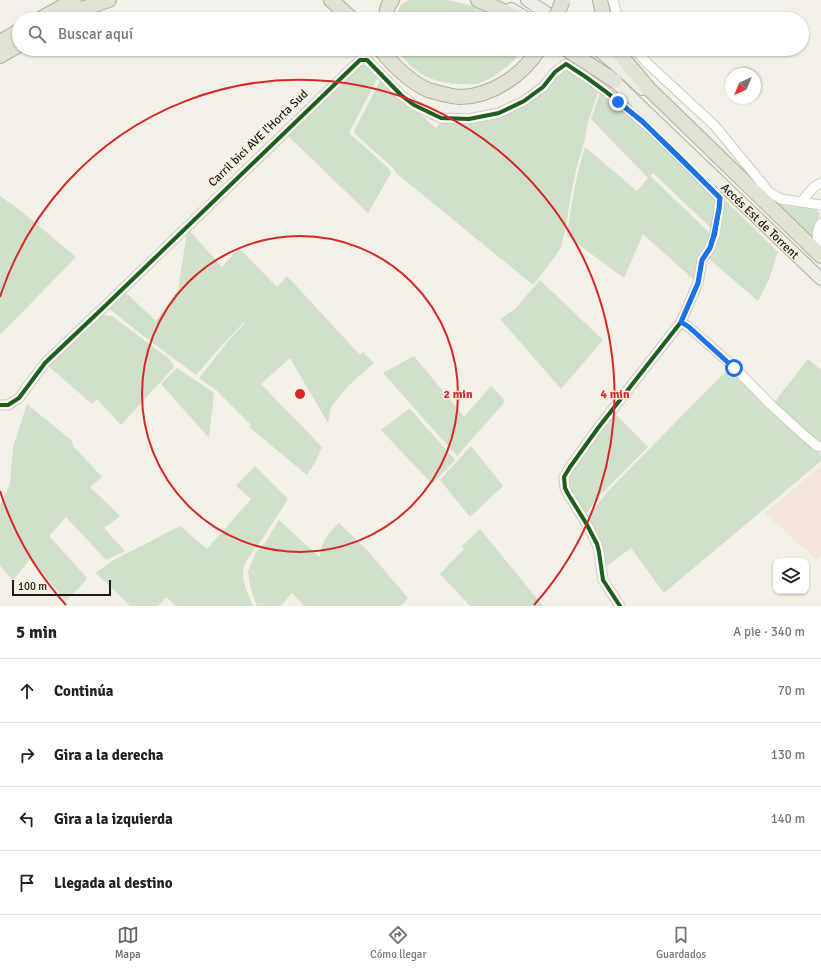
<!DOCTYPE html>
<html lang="es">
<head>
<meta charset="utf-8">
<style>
  body { margin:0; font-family:Signika,sans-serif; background:#f2f2f2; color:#222 }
  .controls { position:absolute; right:12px; bottom:12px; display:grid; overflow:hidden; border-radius:8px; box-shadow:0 1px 3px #0004 }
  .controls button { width:36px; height:36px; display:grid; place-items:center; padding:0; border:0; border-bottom:1px solid #e0e0e0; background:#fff; color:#222; font:20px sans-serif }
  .compass { position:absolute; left:725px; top:68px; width:36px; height:36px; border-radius:50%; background:#fff; box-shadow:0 1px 3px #0004; rotate:224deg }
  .scale { position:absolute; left:12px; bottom:10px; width:99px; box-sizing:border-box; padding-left:4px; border:2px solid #1c1a14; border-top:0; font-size:11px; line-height:14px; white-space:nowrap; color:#1c1a14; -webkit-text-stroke:3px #f8f2e2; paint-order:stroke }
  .stop { position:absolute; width:12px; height:12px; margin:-9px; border:3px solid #1a73e8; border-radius:50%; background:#fff }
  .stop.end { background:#1a73e8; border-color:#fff; box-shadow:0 1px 4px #0008 }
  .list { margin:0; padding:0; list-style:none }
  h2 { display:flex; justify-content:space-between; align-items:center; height:52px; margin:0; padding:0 16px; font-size:17px }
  h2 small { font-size:13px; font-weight:400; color:#767676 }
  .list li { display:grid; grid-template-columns:26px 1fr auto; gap:12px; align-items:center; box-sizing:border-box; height:64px; padding:0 16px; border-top:1px solid #e0e0e0 }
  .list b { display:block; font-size:15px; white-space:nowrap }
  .list em { font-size:13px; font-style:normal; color:#767676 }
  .icon { flex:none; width:22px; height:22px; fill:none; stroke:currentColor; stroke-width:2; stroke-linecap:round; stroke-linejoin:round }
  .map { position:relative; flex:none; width:821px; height:606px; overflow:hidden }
  .search { position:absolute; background:#fff; box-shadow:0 1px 3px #0004; left:12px; right:12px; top:12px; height:44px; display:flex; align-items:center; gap:10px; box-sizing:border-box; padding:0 14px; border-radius:22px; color:#767676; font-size:15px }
  .sheet { height:308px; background:#fff }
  nav { display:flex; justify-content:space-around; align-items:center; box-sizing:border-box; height:56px; border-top:1px solid #e0e0e0; background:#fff; font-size:11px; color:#767676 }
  nav a { display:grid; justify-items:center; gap:2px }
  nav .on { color:#67655e }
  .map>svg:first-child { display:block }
  .industrial { fill:#f3e4dc }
  .green { fill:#d1e0ca }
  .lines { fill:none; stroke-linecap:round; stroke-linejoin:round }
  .minor-casing { stroke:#cecbc4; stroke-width:11 }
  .major-casing { stroke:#b0b19e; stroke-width:14 }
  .highway-casing { stroke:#b0b19e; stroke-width:16 }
  .minor { stroke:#fdfdfb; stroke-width:9 }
  .major { stroke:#ecede4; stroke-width:12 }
  .highway { stroke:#e1e3d4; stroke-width:14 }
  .highway-bridge-casing { stroke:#b0b19e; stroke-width:16; stroke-linecap:butt }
  .highway-bridge { stroke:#e1e3d4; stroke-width:14 }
  .cycleway-casing { stroke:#f8f2e2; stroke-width:6 }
  .cycleway { stroke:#1b5e20; stroke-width:4 }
  .route { stroke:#1a73e8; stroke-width:5 }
  .ring { fill:none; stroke:#d62828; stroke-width:2 }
  .labels { text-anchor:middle; stroke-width:3; stroke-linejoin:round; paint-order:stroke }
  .street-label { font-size:12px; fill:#1c1a14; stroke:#f8f2e2 }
  .centre { fill:#d62828; stroke:#f8f2e2; stroke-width:2 }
  .ring-label { font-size:12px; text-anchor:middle; font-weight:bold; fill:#d62828; stroke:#f8f2e2; stroke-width:3; stroke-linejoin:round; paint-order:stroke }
</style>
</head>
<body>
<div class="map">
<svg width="821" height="606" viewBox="0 0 821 606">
  <rect width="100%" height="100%" fill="#f3f0e7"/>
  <!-- industrial -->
  <polygon class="industrial" points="821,466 821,554 817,560 765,513"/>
  <!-- green -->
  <g class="green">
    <polygon points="409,0 448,0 477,7 503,19 393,19 401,5"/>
    <path d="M398,49H523C513,64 497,76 480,83C474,85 467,84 461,84C436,84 410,73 398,49Z"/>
    <polygon points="362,60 379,75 349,133 388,168 391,173 368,213 287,135"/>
    <polygon points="555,65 564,65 599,89 588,122 584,143 577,166 571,194 565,231 561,247 554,258 533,285 396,173 392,167 355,134 354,131 380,81 436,128 447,115 479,115 515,103 534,90"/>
    <path d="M601,90L646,129L707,189L716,202L712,229L653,173L650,176L711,234L694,280L643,234L624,278L567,236C571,205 576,176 585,147L637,191L648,178L591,119Z"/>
    <path d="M764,194C771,199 777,204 786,206C796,209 815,202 820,215L815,227L814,242Z"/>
    <polygon points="0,196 21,211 76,257 0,335"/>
    <polygon points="724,199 778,252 769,279 758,301 707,257"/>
    <polygon points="189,230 222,267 239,248 277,287 287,276 360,355 363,352 374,363 347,387 331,407 328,423 290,358 261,384 322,447 315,463 307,475 249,427 251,425 216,390 199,378 229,340 245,323 244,322 223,344 196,375 141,334 107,307 124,291 156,321 178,290 187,232"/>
    <polygon points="540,280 603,340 561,389 500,319 515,309"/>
    <polygon points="105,315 112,316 168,358 172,362 174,367 121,425 97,399 92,404 47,365 101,316"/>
    <polygon points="414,356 464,417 491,386 503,398 504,402 503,404 457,456 383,373"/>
    <polygon points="808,359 821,370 821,441 819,444 773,404"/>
    <polygon points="177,368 214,393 209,438 161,384"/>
    <path d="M728,370C742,376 759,400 770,411C786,426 804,441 821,455V461L664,593L631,548L603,569L588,524L592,511L610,489L721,376Z"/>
    <polygon points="27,404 72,441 73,446 102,477 90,487 120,516 104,528 125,551 106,560 66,517 49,536 87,578 81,586 66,601 30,559 13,580 0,566 0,505 6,494 10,483 13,447"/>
    <polygon points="409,409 411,410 455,460 432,484 381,430"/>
    <polygon points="614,413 648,447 599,496 585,515 575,503 567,480"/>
    <polygon points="471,446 503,486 470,517 440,480"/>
    <path d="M255,466L288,499C280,512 271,525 263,538C255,549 244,559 243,573C243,585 249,596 253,606H176L166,597L158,606H130L96,573L110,562L180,526L207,549L251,499L236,486Z"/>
    <path d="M279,520L319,557L320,555C322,541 329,532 339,523L368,551L408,598L401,606H304L292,593L281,606H257L251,590L248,572L256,552L265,543Z"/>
    <polygon points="480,529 543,606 470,606 440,574 464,549 462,546"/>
  </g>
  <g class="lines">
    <!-- minor casing -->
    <g class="minor-casing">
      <g id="minor">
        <polyline points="613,0 618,19"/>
        <polyline points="635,49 647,63 715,126 769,192 781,199 821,205"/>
        <polyline points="801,202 814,187 821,183"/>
        <path d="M821,223C815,233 817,242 821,252"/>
        <polyline points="681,322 689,327 734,367 770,404 805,436 817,446 821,447"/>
        <path d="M0,405H8L19,398L45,363L105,306L360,60H367L401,95L414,105L441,118L469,119L499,113L524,101L543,87L555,72L566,64C624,100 673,149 720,198L719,209L715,234L710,248L702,260L698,283L681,322L598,428L570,467L564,477L565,488L568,494L586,523L597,544L599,552L603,580L620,606"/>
      </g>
    </g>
    <!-- major casing -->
    <g class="major-casing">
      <g id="major">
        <polyline points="527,0 556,19"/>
        <polyline points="511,9 528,19"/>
        <polyline points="597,49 623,71 642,89"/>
        <polyline points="609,76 821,279"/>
      </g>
    </g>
    <!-- highway casing -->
    <g class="highway-casing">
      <g id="highway">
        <polyline points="331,0 352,19"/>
        <polyline points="478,0 506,12 518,19"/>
        <polyline points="600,0 604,19"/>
        <polyline points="40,19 74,0"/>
        <polyline points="65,19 82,9 109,0"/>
        <polyline points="385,19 388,6 392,0"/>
        <polyline points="0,42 19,31"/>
        <path d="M380,49C393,65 408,81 428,90C435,92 454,97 461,97C492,96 523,75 539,49"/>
        <polyline points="566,49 615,81"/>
        <polyline points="617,49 627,63 649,89 821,256"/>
        <polyline points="0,56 19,45"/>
      </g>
    </g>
    <!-- minor -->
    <use href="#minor" class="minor"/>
    <!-- major -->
    <use href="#major" class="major"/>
    <!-- highway -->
    <use href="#highway" class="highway"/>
    <!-- highway-bridge casing -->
    <g class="highway-bridge-casing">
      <polyline id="highway-bridge" points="555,19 563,0"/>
    </g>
    <!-- highway-bridge -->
    <use href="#highway-bridge" class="highway-bridge"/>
    <!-- cycleway casing -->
    <g class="cycleway-casing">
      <path id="cycleway" d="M0,405H8L19,398L45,363L105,306L360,60H367L401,95L414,105L441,118L469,119L499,113L524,101L543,87L555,72L566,64C624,100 673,149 720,198L719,209L715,234L710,248L702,260L698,283L681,322L598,428L570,467L564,477L565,488L568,494L586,523L597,544L599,552L603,580L620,606"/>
    </g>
    <!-- cycleway -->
    <use href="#cycleway" class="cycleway"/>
  </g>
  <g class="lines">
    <!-- route -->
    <polyline class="route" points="618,102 642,121 720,198 719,209 714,234 710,248 702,260 698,283 681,322 689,327 734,368"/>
  </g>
  <!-- distance rings -->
  <g class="ring">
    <circle cx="300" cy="394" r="158"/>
    <path d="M66 605A315 315 0 0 1 0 491M0 297A315 315 0 1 1 534 605"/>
  </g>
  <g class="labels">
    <!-- street labels -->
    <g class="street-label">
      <text transform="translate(258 138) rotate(-44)" y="4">Carril bici AVE l'Horta Sud</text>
      <text transform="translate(760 221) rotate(44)" y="4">Accés Est de Torrent</text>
    </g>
  </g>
  <circle cx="300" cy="394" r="6" class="centre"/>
  <g class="ring-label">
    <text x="458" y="398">2 min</text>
    <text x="615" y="398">4 min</text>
  </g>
</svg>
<div class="controls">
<button><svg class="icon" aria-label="layers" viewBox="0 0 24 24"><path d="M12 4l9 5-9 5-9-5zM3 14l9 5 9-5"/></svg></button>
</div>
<svg class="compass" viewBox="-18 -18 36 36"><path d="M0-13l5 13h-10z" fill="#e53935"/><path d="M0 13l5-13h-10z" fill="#767676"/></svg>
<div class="scale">100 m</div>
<div class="stop" style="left:734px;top:368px"></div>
<div class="stop end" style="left:618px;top:102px"></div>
<div class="search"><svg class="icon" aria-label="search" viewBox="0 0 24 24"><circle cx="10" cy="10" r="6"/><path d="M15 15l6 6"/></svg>Buscar aquí</div>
</div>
<section class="sheet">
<h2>5 min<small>A pie · 340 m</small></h2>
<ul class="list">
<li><svg class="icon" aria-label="ahead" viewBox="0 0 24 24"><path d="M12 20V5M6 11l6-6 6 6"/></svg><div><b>Continúa</b></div><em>70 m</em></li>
<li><svg class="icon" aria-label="right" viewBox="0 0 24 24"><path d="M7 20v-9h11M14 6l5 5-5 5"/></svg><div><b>Gira a la derecha</b></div><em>130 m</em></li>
<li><svg class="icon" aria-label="left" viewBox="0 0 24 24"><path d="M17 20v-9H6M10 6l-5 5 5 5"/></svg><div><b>Gira a la izquierda</b></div><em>140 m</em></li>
<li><svg class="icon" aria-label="arrive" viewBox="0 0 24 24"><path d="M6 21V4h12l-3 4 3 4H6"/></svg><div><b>Llegada al destino</b></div></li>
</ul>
</section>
<nav>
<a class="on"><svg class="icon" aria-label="map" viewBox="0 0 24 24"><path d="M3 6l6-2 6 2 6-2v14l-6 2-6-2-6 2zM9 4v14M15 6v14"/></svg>Mapa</a>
<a><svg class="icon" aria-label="directions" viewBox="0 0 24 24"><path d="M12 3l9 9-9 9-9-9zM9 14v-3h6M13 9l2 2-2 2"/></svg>Cómo llegar</a>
<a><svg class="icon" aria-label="saved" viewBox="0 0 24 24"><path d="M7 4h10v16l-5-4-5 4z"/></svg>Guardados</a>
</nav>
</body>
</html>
